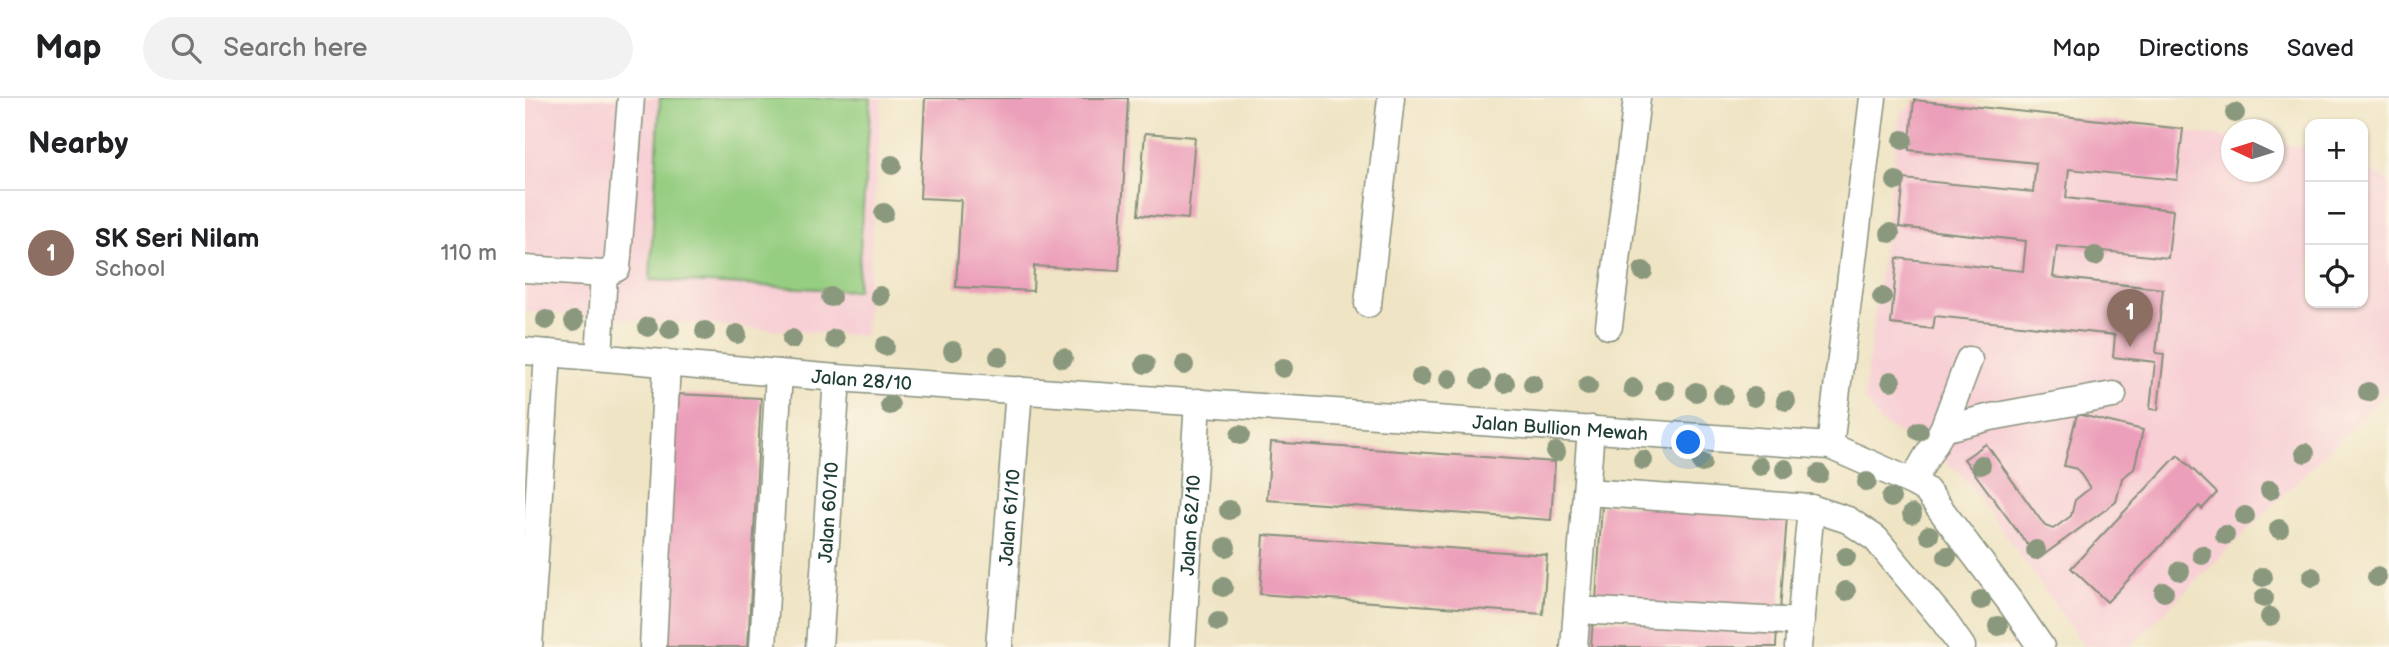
<!DOCTYPE html>
<html lang="en">
<head>
<meta charset="utf-8">
<style>
  body { margin:0; font-family:"Balsamiq Sans",sans-serif; background:#f2f2f2; color:#202124 }
  .controls { position:absolute; right:21px; top:21px; display:grid; overflow:hidden; border-radius:14px; box-shadow:0 2px 5px #0004 }
  .controls button { width:63px; height:63px; display:grid; place-items:center; padding:0; border:0; border-bottom:2px solid #e0e0e0; background:#fff; color:#202124; font:35px sans-serif }
  .compass { position:absolute; left:1696px; top:21px; width:63px; height:63px; border-radius:50%; background:#fff; box-shadow:0 2px 5px #0004; rotate:274deg }
  .you { position:absolute; left:1164px; top:345px; width:24px; height:24px; margin:-18px; border:5px solid #fff; border-radius:50%; background:#1a73e8; box-shadow:0 0 0 10px #1a73e833 }
  .badge { display:grid; place-items:center; width:46px; height:46px; border-radius:50%; background:#db2777; color:#fff; font-size:23px; font-weight:700 }
  .pin { position:absolute; translate:-50% -58px; filter:drop-shadow(0 2px 4px #0008) }
  .pin::after { content:''; position:absolute; top:37px; width:24px; height:21px; background:inherit; clip-path:polygon(0 0,100% 0,50% 100%) }
  .list { margin:0; padding:0; list-style:none }
  h2 { display:flex; justify-content:space-between; align-items:center; height:91px; margin:0; padding:0 28px; font-size:30px }
  h2 small { font-size:23px; font-weight:400; color:#757577 }
  .list li { display:grid; grid-template-columns:46px 1fr auto; gap:21px; align-items:center; box-sizing:border-box; height:126px; padding:0 28px; border-top:2px solid #e0e0e0 }
  .list b { display:block; font-size:26px; white-space:nowrap }
  .list p { margin:0; font-size:23px; white-space:nowrap; color:#757577 }
  .list em { font-size:23px; font-style:normal; color:#757577 }
  .icon { flex:none; width:38px; height:38px; fill:none; stroke:currentColor; stroke-width:2; stroke-linecap:round; stroke-linejoin:round }
  .map { position:relative; flex:none; width:1864px; height:549px; overflow:hidden }
  header { display:flex; align-items:center; gap:42px; box-sizing:border-box; height:98px; padding:0 35px; background:#fff; border-bottom:2px solid #e0e0e0 }
  header strong { font-size:33px }
  nav { display:flex; gap:38px; margin-inline-start:auto; font-size:24px }
  .search { width:490px; height:63px; background:#f2f2f2; display:flex; align-items:center; gap:18px; box-sizing:border-box; padding:0 24px; border-radius:38px; color:#757577; font-size:26px }
  main { display:flex }
  aside { flex:1; background:#fff }
  .map>svg:first-child { display:block }
  .built { fill:#f7cfd5 }
  .green { fill:#95cd81; stroke:#5a855a; stroke-width:2 }
  .building { fill:#ec9fba }
  .lines { fill:none; stroke-linecap:round; stroke-linejoin:round }
  .minor-casing { stroke:#87907c; stroke-width:29 }
  .minor { stroke:#fff; stroke-width:26 }
  .tree { fill:#8a987d }
  .labels { text-anchor:middle; stroke-width:5; stroke-linejoin:round; paint-order:stroke }
  .street-label { font-size:19px; fill:#1f3d34; stroke:#fcf5e5 }
</style>
</head>
<body>
<header>
<strong>Map</strong>
<div class="search"><svg class="icon" aria-label="search" viewBox="0 0 24 24"><circle cx="10" cy="10" r="6"/><path d="M15 15l6 6"/></svg>Search here</div>
<nav><a>Map</a><a>Directions</a><a>Saved</a></nav>
</header>
<main>
<aside>
<h2>Nearby<small></small></h2>
<ul class="list">
<li><span class="badge" style="background:#8d6e63">1</span><div><b>SK Seri Nilam</b><p>School</p></div><em>110 m</em></li>
</ul>
</aside>
<div class="map">
<svg width="1864" height="549" viewBox="0 0 1864 549">
  <rect width="100%" height="100%" fill="#fcf5e5"/>
  <filter id="ink" filterUnits="userSpaceOnUse"><feTurbulence type="fractalNoise" baseFrequency=".0143" numOctaves="2"/><feDisplacementMap in="SourceGraphic" scale="14" xChannelSelector="R" yChannelSelector="G"/><feConvolveMatrix kernelMatrix="1 2 1 2 8 2 1 2 1" color-interpolation-filters="sRGB"/></filter>
  <filter id="wash" filterUnits="userSpaceOnUse"><feTurbulence type="fractalNoise" baseFrequency=".00686" numOctaves="4" result="noise"/><feDisplacementMap in="SourceGraphic" scale="28" xChannelSelector="R" yChannelSelector="G"/><feGaussianBlur stdDeviation="1.57" result="paint"/><feColorMatrix in="noise" values="0 0 0 0 0 0 0 0 0 0 0 0 0 0 0 0 0 1.4 0 .05"/><feComposite in="paint" operator="in"/></filter>
  <g filter="url(#wash)">
    <rect width="100%" height="100%" fill="#efe4c4"/>
    <!-- built -->
    <g class="built">
      <polygon points="0,0 357,0 340,238 0,214"/>
      <polygon points="1396,0 1706,40 1706,74 1748,74 1749,45 1785,50 1785,205 1838,205 1838,68 1864,83 1864,293 1604,549 1560,549 1436,375 1354,323 1339,300 1375,16"/>
    </g>
    <!-- green -->
    <polygon class="green" points="135,0 346,0 332,193 125,182"/>
    <g id="blocks">
      <!-- building -->
      <g class="building">
        <polygon points="400,0 603,0 594,173 509,168 508,193 431,189 436,102 395,100"/>
        <polygon points="1389,2 1658,31 1652,82 1544,71 1541,100 1648,112 1643,160 1532,148 1528,179 1638,191 1631,255 1639,256 1633,312 1625,311 1630,264 1588,259 1590,237 1410,218 1408,231 1366,226 1372,160 1498,173 1501,143 1374,129 1379,81 1508,94 1511,65 1384,52"/>
        <polygon points="620,35 670,39 663,121 613,117"/>
        <polygon points="151,296 236,300 223,549 139,549"/>
        <polygon points="1552,316 1618,332 1609,371 1597,380 1591,404 1513,461 1439,361 1461,346 1520,428 1528,431 1546,418 1550,402 1565,390 1552,371 1539,368"/>
        <polygon points="746,344 1030,364 1026,422 742,402"/>
        <polygon points="1653,357 1692,395 1677,411 1674,408 1582,504 1546,470"/>
        <polygon points="1077,406 1262,418 1255,513 1071,502"/>
        <polygon points="739,437 1022,457 1018,516 735,496"/>
        <polygon points="1068,521 1252,529 1251,549 1066,549"/>
      </g>
    </g>
  </g>
  <g filter="url(#ink)">
    <use href="#blocks" fill-opacity="0" stroke="#87907c" stroke-width="2"/>
    <g class="lines">
      <!-- minor casing -->
      <g class="minor-casing">
        <g id="minor">
          <polyline points="0,171 79,176 74,259"/>
          <polyline points="79,176 92,170 106,0"/>
          <polyline points="843,206 866,0"/>
          <polyline points="1084,228 1112,0"/>
          <path id="s1" d="M0,253L312,280L1305,348L1387,384L1401,392L1486,505L1516,549"/>
          <polyline points="1418,331 1466,319 1588,297"/>
          <polyline points="1305,348 1348,0"/>
          <polyline points="1387,384 1418,331 1444,262"/>
          <polyline points="1062,394 1286,410 1323,422 1351,441 1419,523 1437,549"/>
          <polyline points="1052,512 1276,524"/>
          <polyline points="4,549 23,255"/>
          <polyline points="128,549 142,265"/>
          <polyline points="238,549 254,275"/>
          <path id="s2" d="M294,549L312,280"/>
          <path id="s3" d="M474,549L494,292"/>
          <path id="s4" d="M657,549L673,304"/>
          <polyline points="1049,549 1066,331"/>
          <polyline points="1273,549 1286,410"/>
        </g>
      </g>
      <!-- minor -->
      <use href="#minor" class="minor"/>
    </g>
    <!-- trees -->
    <g class="tree">
      <circle cx="1710" cy="15" r="10"/>
      <circle cx="1378" cy="42" r="10"/>
      <circle cx="367" cy="67" r="10"/>
      <circle cx="1371" cy="83" r="10"/>
      <circle cx="359" cy="115" r="10"/>
      <circle cx="1365" cy="135" r="10"/>
      <circle cx="1570" cy="158" r="10"/>
      <circle cx="1118" cy="173" r="10"/>
      <circle cx="355" cy="198" r="10"/>
      <circle cx="306" cy="199" r="10"/>
      <circle cx="1357" cy="199" r="10"/>
      <circle cx="21" cy="222" r="10"/>
      <circle cx="49" cy="223" r="10"/>
      <circle cx="123" cy="229" r="10"/>
      <circle cx="145" cy="231" r="10"/>
      <circle cx="180" cy="233" r="10"/>
      <circle cx="212" cy="236" r="10"/>
      <circle cx="267" cy="241" r="10"/>
      <circle cx="310" cy="241" r="10"/>
      <circle cx="360" cy="248" r="10"/>
      <circle cx="428" cy="253" r="10"/>
      <circle cx="474" cy="259" r="10"/>
      <circle cx="538" cy="260" r="10"/>
      <circle cx="620" cy="266" r="10"/>
      <circle cx="659" cy="267" r="10"/>
      <circle cx="758" cy="270" r="10"/>
      <circle cx="896" cy="279" r="10"/>
      <circle cx="924" cy="281" r="10"/>
      <circle cx="956" cy="281" r="10"/>
      <circle cx="1366" cy="283" r="10"/>
      <circle cx="980" cy="285" r="10"/>
      <circle cx="1008" cy="286" r="10"/>
      <circle cx="1063" cy="288" r="10"/>
      <circle cx="1108" cy="290" r="10"/>
      <circle cx="1140" cy="292" r="10"/>
      <circle cx="1171" cy="294" r="10"/>
      <circle cx="1843" cy="294" r="10"/>
      <circle cx="1198" cy="297" r="10"/>
      <circle cx="1229" cy="299" r="10"/>
      <circle cx="1261" cy="303" r="10"/>
      <circle cx="365" cy="307" r="10"/>
      <circle cx="1394" cy="333" r="10"/>
      <circle cx="715" cy="337" r="10"/>
      <circle cx="1031" cy="354" r="10"/>
      <circle cx="1780" cy="355" r="10"/>
      <circle cx="1118" cy="362" r="10"/>
      <circle cx="1177" cy="365" r="10"/>
      <circle cx="1456" cy="367" r="10"/>
      <circle cx="1235" cy="368" r="10"/>
      <circle cx="1260" cy="371" r="10"/>
      <circle cx="1294" cy="376" r="10"/>
      <circle cx="1342" cy="384" r="10"/>
      <circle cx="1745" cy="392" r="10"/>
      <circle cx="1366" cy="400" r="10"/>
      <circle cx="704" cy="412" r="10"/>
      <circle cx="1387" cy="416" r="10"/>
      <circle cx="1720" cy="418" r="10"/>
      <circle cx="1754" cy="431" r="10"/>
      <circle cx="1404" cy="437" r="10"/>
      <circle cx="1700" cy="437" r="10"/>
      <circle cx="701" cy="449" r="10"/>
      <circle cx="1511" cy="452" r="10"/>
      <circle cx="1677" cy="457" r="10"/>
      <circle cx="1422" cy="458" r="10"/>
      <circle cx="1321" cy="459" r="10"/>
      <circle cx="1655" cy="473" r="10"/>
      <circle cx="1738" cy="479" r="10"/>
      <circle cx="1787" cy="479" r="10"/>
      <circle cx="1852" cy="479" r="10"/>
      <circle cx="698" cy="489" r="10"/>
      <circle cx="1321" cy="493" r="10"/>
      <circle cx="1639" cy="494" r="10"/>
      <circle cx="1739" cy="500" r="10"/>
      <circle cx="1456" cy="502" r="10"/>
      <circle cx="1745" cy="519" r="10"/>
      <circle cx="693" cy="524" r="10"/>
      <circle cx="1473" cy="528" r="10"/>
    </g>
  </g>
  <g class="labels">
    <!-- street labels -->
    <g class="street-label">
      <text dy="7" stroke="none"><textPath href="#s1" startOffset="338">Jalan 28/10</textPath></text>
      <text dy="7" stroke="none"><textPath href="#s1" startOffset="1038">Jalan Bullion Mewah</textPath></text>
      <text dy="7" stroke="none"><textPath href="#s2" startOffset="135">Jalan 60/10</textPath></text>
      <text dy="7" stroke="none"><textPath href="#s3" startOffset="130">Jalan 61/10</textPath></text>
      <text dy="7" stroke="none"><textPath href="#s4" startOffset="122">Jalan 62/10</textPath></text>
    </g>
  </g>
</svg>
<div class="controls">
<button>+</button>
<button>−</button>
<button><svg class="icon" aria-label="locate" viewBox="0 0 24 24"><circle cx="12" cy="12" r="6"/><path d="M12 2v4M12 18v4M2 12h4M18 12h4"/></svg></button>
</div>
<svg class="compass" viewBox="-18 -18 36 36"><path d="M0-13l5 13h-10z" fill="#e53935"/><path d="M0 13l5-13h-10z" fill="#757577"/></svg>
<div class="you"></div>
<div class="pin badge" style="left:1605px;top:249px;background:#8d6e63">1</div>
</div>
</main>
</body>
</html>
